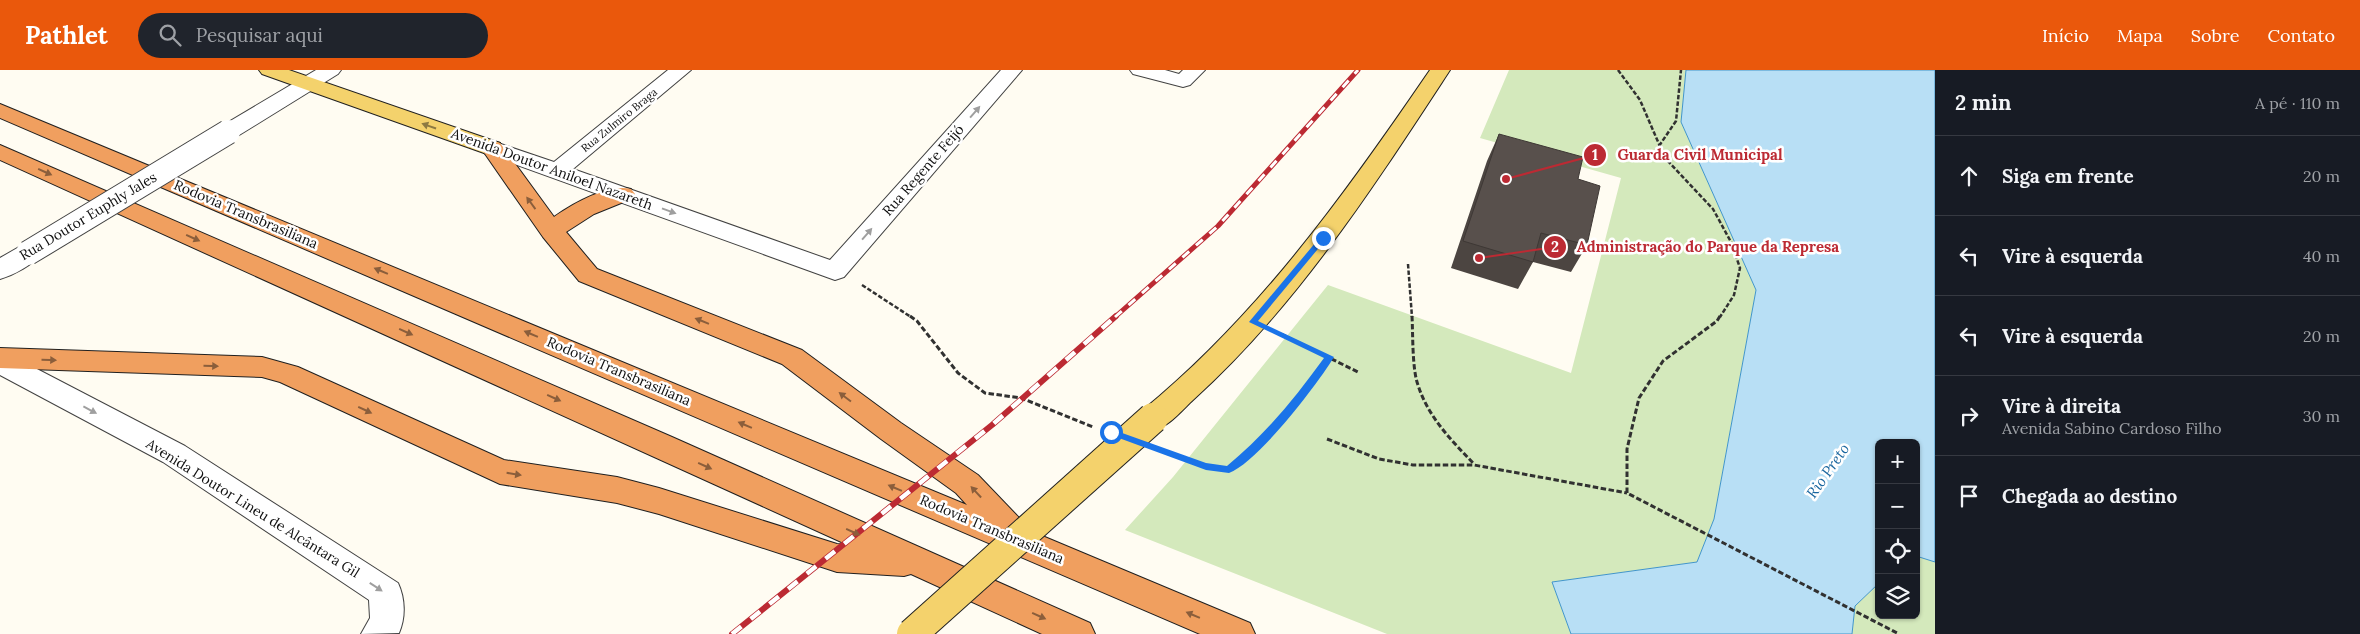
<!DOCTYPE html>
<html lang="pt">
<head>
<meta charset="utf-8">
<style>
  body { margin:0; font-family:Lora,serif; background:#20242c; color:#f1f3f6 }
  .controls { position:absolute; right:15px; bottom:15px; display:grid; overflow:hidden; border-radius:8px; box-shadow:0 1px 4px #0004 }
  .controls button { width:45px; height:45px; display:grid; place-items:center; padding:0; border:0; border-bottom:1px solid #363941; background:#171b24; color:#f1f3f6; font:25px sans-serif }
  .stop { position:absolute; width:15px; height:15px; margin:-11px; border:4px solid #1a73e8; border-radius:50%; background:#fff }
  .stop.end { background:#1a73e8; border-color:#fff; box-shadow:0 1px 5px #0008 }
  .list { margin:0; padding:0; list-style:none }
  h2 { display:flex; justify-content:space-between; align-items:center; height:65px; margin:0; padding:0 20px; font-size:21px }
  h2 small { font-size:16px; font-weight:400; color:#9ea1a6 }
  .list li { display:grid; grid-template-columns:32px 1fr auto; gap:15px; align-items:center; box-sizing:border-box; height:80px; padding:0 20px; border-top:1px solid #363941 }
  .list b { display:block; font-size:19px; white-space:nowrap }
  .list p { margin:0; font-size:16px; white-space:nowrap; color:#9ea1a6 }
  .list em { font-size:16px; font-style:normal; color:#9ea1a6 }
  .icon { flex:none; width:28px; height:28px; fill:none; stroke:currentColor; stroke-width:2; stroke-linecap:round; stroke-linejoin:round }
  .map { position:relative; flex:none; width:1935px; height:564px; overflow:hidden }
  header { display:flex; align-items:center; gap:30px; box-sizing:border-box; height:70px; padding:0 25px; background:#ea580c; color:#fff }
  header strong { font-size:24px }
  nav { display:flex; gap:28px; margin-inline-start:auto; font-size:18px }
  .search { width:350px; height:45px; background:#20242c; display:flex; align-items:center; gap:12px; box-sizing:border-box; padding:0 18px; border-radius:28px; color:#9ea1a6; font-size:19px }
  main { display:flex }
  aside { flex:1; background:#171b24 }
  .map>svg:first-child { display:block }
  .green { fill:#d4e9bc }
  .water { fill:#b8dff5; stroke:#4195ca }
  .lines { fill:none; stroke-linecap:round; stroke-linejoin:round }
  .minor-casing { stroke:#424242; stroke-width:2 }
  .major-casing { stroke:#202020; stroke-width:2 }
  .highway-casing { stroke:#202020; stroke-width:2 }
  .path-far1 { stroke:#313131; stroke-width:2.5; stroke-dasharray:4.5 2; stroke-linecap:butt }
  .path { stroke:#313131; stroke-width:3; stroke-dasharray:5.5 2.5; stroke-linecap:butt }
  .minor { fill:#fff; fill-rule:evenodd }
  .major { fill:#f4d26c; fill-rule:evenodd }
  .highway { fill:#f09f5f; fill-rule:evenodd }
  .rail-far1-casing { stroke:#bc2a33; stroke-width:5 }
  .rail-casing { stroke:#bc2a33; stroke-width:6 }
  .rail-far1 { stroke:#fff; stroke-width:3; stroke-dasharray:9; stroke-linecap:butt }
  .rail { stroke:#fff; stroke-width:4.5; stroke-dasharray:12; stroke-linecap:butt }
  .minor-bridge-casing { stroke:#424242; stroke-width:26; stroke-linecap:butt }
  .major-bridge-casing { stroke:#202020; stroke-width:32; stroke-linecap:butt }
  .minor-bridge { stroke:#fff; stroke-width:24 }
  .major-bridge { stroke:#f4d26c; stroke-width:30 }
  .wall { fill:#4c4541 }
  .building { fill:#58504c; stroke:#3e3835 }
  .oneway { fill:#9f9f9f }
  .oneway2 { fill:#8d7a42 }
  .oneway3 { fill:#8b5e3b }
  .route { fill:#1a73e8 }
  .labels { text-anchor:middle; stroke-width:5; stroke-linejoin:round; paint-order:stroke }
  .far-street-label { font-size:11px; fill:#0f0f0f; stroke:#fff }
  .street-label { font-size:14px; fill:#0f0f0f; stroke:#fff }
  .water-label { font-size:15px; font-style:italic; fill:#1b679f; stroke:#fff }
  .leader { fill:none; stroke:#bc2a33; stroke-width:2 }
  .callout-dot { fill:#bc2a33; stroke:#fff; stroke-width:2 }
  .mark-label { font-size:15px; text-anchor:middle; font-weight:bold; fill:#fff }
  .callout-label { font-size:15px; text-anchor:middle; font-weight:bold; fill:#bc2a33; stroke:#fff; stroke-width:5; stroke-linejoin:round; paint-order:stroke }
</style>
</head>
<body>
<header>
<strong>Pathlet</strong>
<div class="search"><svg class="icon" aria-label="search" viewBox="0 0 24 24"><circle cx="10" cy="10" r="6"/><path d="M15 15l6 6"/></svg>Pesquisar aqui</div>
<nav><a>Início</a><a>Mapa</a><a>Sobre</a><a>Contato</a></nav>
</header>
<main>
<div class="map">
<svg width="1935" height="564" viewBox="0 0 1935 564">
  <rect width="100%" height="100%" fill="#fffcf2"/>
  <!-- green -->
  <g class="green">
    <polygon points="1509,0 1686,0 1681,52 1756,220 1714,449 1697,492 1552,512 1571,564 1387,564 1125,460 1173,407 1328,215 1571,303 1621,108 1480,68"/>
    <polygon points="1916,486 1935,492 1935,564 1852,564 1855,536 1879,513 1879,545 1916,545"/>
  </g>
  <!-- water -->
  <polygon class="water" points="1686,0 1935,0 1935,492 1916,486 1916,373 1879,373 1879,513 1855,536 1852,564 1571,564 1552,512 1697,492 1714,449 1756,220 1681,52"/>
  <g class="lines">
    <!-- minor casing -->
    <g class="minor-casing">
      <g id="minor">
        <polygon points="316,0 341,0 338,4 236,67 228,69 220,67 217,62 220,57"/>
        <polygon points="668,0 691,0 573,99 830,190 1001,0 1022,0 844,207 835,210 484,83 481,78 484,73 492,71 554,92"/>
        <polygon points="1130,0 1165,0 1179,4 1183,0 1205,0 1190,15 1183,17 1133,4"/>
        <path d="M28,175L37,177L41,183C33,195 14,205 0,209V188L19,177Z"/>
        <path d="M0,282L10,285L185,376L398,513C405,528 406,547 399,563L361,564L370,548L369,530L163,392L0,305Z"/>
      </g>
    </g>
    <!-- major casing -->
    <g class="major-casing">
      <g id="major">
        <polygon points="259,0 289,0 500,73 503,78 500,83 492,85 484,83 262,4"/>
        <path d="M1430,0H1450C1374,116 1297,236 1193,330C1183,339 1168,358 1154,359C1150,359 1146,357 1143,356L1138,348L1143,340C1259,245 1346,123 1430,0Z"/>
      </g>
    </g>
    <!-- highway casing -->
    <g class="highway-casing">
      <g id="highway">
        <path d="M0,34L967,435L956,423L881,369L782,294L579,211L543,167L481,78L484,73L492,71L500,73L554,147C572,134 609,113 631,119L635,124L631,129L594,144L566,162L597,199L802,280L901,353L978,405L1025,454L1028,460L1250,553L1255,564H1200L0,48Z"/>
        <polygon points="0,75 672,367 1090,553 1095,564 1042,564 911,504 904,506 837,502 659,444 617,433 500,414 280,312 262,307 0,298 0,278 262,287 298,297 504,390 617,407 659,418 837,474 848,475 0,90"/>
      </g>
    </g>
    <!-- path-far1 -->
    <g class="path-far1">
      <polyline points="1618,0 1640,30 1665,88 1713,139 1731,172 1740,198 1734,225 1720,247"/>
      <polyline points="1659,76 1676,51 1681,0"/>
      <polyline points="1408,194 1412,247"/>
      <polyline points="862,215 911,247"/>
    </g>
    <!-- path -->
    <g class="path">
      <polyline points="910,246 917,251 958,303 985,323 1021,328 1093,357"/>
      <path d="M1412,246C1413,264 1412,299 1418,315C1428,347 1452,371 1474,394"/>
      <polyline points="1720,246 1717,251 1663,291 1639,328 1627,379 1627,423 1899,564"/>
      <polyline points="1281,264 1358,302"/>
      <polyline points="1327,369 1379,389 1413,395 1474,395 1627,423"/>
      <polyline points="1165,382 1205,397 1229,400 1283,347 1330,287"/>
    </g>
    <!-- minor -->
    <use href="#minor" class="minor"/>
    <!-- major -->
    <use href="#major" class="major"/>
    <!-- highway -->
    <use href="#highway" class="highway"/>
    <!-- rail-far1 casing -->
    <g class="rail-far1-casing">
      <polyline id="rail-far1" points="1115,247 1218,156 1358,0"/>
    </g>
    <!-- rail casing -->
    <g class="rail-casing">
      <polyline id="rail" points="732,564 992,355 1116,246"/>
    </g>
    <!-- rail-far1 -->
    <use href="#rail-far1" class="rail-far1"/>
    <!-- rail -->
    <use href="#rail" class="rail"/>
    <!-- minor-bridge casing -->
    <g class="minor-bridge-casing">
      <polyline id="minor-bridge" points="28,183 228,62"/>
    </g>
    <!-- major-bridge casing -->
    <g class="major-bridge-casing">
      <polyline id="major-bridge" points="912,564 1153,348"/>
    </g>
    <!-- minor-bridge -->
    <use href="#minor-bridge" class="minor-bridge"/>
    <!-- major-bridge -->
    <use href="#major-bridge" class="major-bridge"/>
  </g>
  <!-- wall -->
  <polygon class="wall" points="1499,64 1578,109 1587,175 1571,202 1533,192 1518,219 1451,198 1487,91"/>
  <!-- building -->
  <polygon class="building" points="1499,64 1583,87 1578,109 1600,116 1587,175 1541,163 1533,192 1463,171"/>
  <!-- one-way arrows -->
  <defs><path id="oneway-solid" d="M-6-.8H1V-3.2L6.5 0L1 3.2V.8H-6Z" transform="scale(1.25)"/></defs>
  <g class="oneway">
    <use href="#oneway-solid" transform="translate(975 42) rotate(-49)"/>
    <use href="#oneway-solid" transform="translate(669 141) rotate(20)"/>
    <use href="#oneway-solid" transform="translate(867 164) rotate(-49)"/>
    <use href="#oneway-solid" transform="translate(90 340) rotate(28)"/>
    <use href="#oneway-solid" transform="translate(376 517) rotate(33)"/>
  </g>
  <use class="oneway2" href="#oneway-solid" transform="translate(429 56) rotate(-161)"/>
  <g class="oneway3">
    <use href="#oneway-solid" transform="translate(45 102) rotate(24)"/>
    <use href="#oneway-solid" transform="translate(531 133) rotate(-126)"/>
    <use href="#oneway-solid" transform="translate(193 168) rotate(24)"/>
    <use href="#oneway-solid" transform="translate(381 201) rotate(-157)"/>
    <use href="#oneway-solid" transform="translate(702 251) rotate(-158)"/>
    <use href="#oneway-solid" transform="translate(406 262) rotate(24)"/>
    <use href="#oneway-solid" transform="translate(531 264) rotate(-157)"/>
    <use href="#oneway-solid" transform="translate(49 290) rotate(2)"/>
    <use href="#oneway-solid" transform="translate(211 296) rotate(2)"/>
    <use href="#oneway-solid" transform="translate(845 327) rotate(-143)"/>
    <use href="#oneway-solid" transform="translate(554 328) rotate(24)"/>
    <use href="#oneway-solid" transform="translate(365 340) rotate(25)"/>
    <use href="#oneway-solid" transform="translate(745 355) rotate(-157)"/>
    <use href="#oneway-solid" transform="translate(705 396) rotate(24)"/>
    <use href="#oneway-solid" transform="translate(514 404) rotate(9)"/>
    <use href="#oneway-solid" transform="translate(895 418) rotate(-157)"/>
    <use href="#oneway-solid" transform="translate(976 422) rotate(-133)"/>
    <use href="#oneway-solid" transform="translate(853 462) rotate(24)"/>
    <use href="#oneway-solid" transform="translate(1193 545) rotate(-157)"/>
    <use href="#oneway-solid" transform="translate(1039 546) rotate(24)"/>
  </g>
  <!-- route -->
  <path class="route" d="M1321,166L1327,168L1258,251L1334,287C1317,315 1258,392 1229,403L1206,400L1108,364V360L1111,359L1206,393L1227,396C1266,364 1295,328 1324,288L1249,252Z"/>
  <g class="labels">
    <!-- far-street labels -->
    <g class="far-street-label">
      <text transform="translate(619 50) rotate(-39)" y="4">Rua Zulmiro Braga</text>
    </g>
    <!-- street labels -->
    <g class="street-label">
      <text transform="translate(552 99) rotate(20)" y="5">Avenida Doutor Aniloel Nazareth</text>
      <text transform="translate(923 100) rotate(-49)" y="5">Rua Regente Feijó</text>
      <text transform="translate(246 144) rotate(23)" y="5">Rodovia Transbrasiliana</text>
      <text transform="translate(88 146) rotate(-31)" y="5">Rua Doutor Euphly Jales</text>
      <text transform="translate(619 301) rotate(23)" y="5">Rodovia Transbrasiliana</text>
      <text transform="translate(253 438) rotate(32)" y="5">Avenida Doutor Lineu de Alcântara Gil</text>
      <text transform="translate(992 459) rotate(23)" y="5">Rodovia Transbrasiliana</text>
    </g>
    <!-- water labels -->
    <g class="water-label">
      <text transform="translate(1828 401) rotate(-55)" y="5">Rio Preto</text>
    </g>
  </g>
  <!-- callouts -->
  <path class="leader" d="M1506 109L1595 85M1479 188L1555 177"/>
  <g class="callout-dot">
    <circle cx="1506" cy="109" r="5"/>
    <circle cx="1479" cy="188" r="5"/>
    <circle cx="1595" cy="85" r="12"/>
    <circle cx="1555" cy="177" r="12"/>
  </g>
  <g class="mark-label">
    <text x="1595" y="90">1</text>
    <text x="1555" y="182">2</text>
  </g>
  <g class="callout-label">
    <text x="1700" y="90">Guarda Civil Municipal</text>
    <text x="1708" y="182">Administração do Parque da Represa</text>
  </g>
</svg>
<div class="controls">
<button>+</button>
<button>−</button>
<button><svg class="icon" aria-label="locate" viewBox="0 0 24 24"><circle cx="12" cy="12" r="6"/><path d="M12 2v4M12 18v4M2 12h4M18 12h4"/></svg></button>
<button><svg class="icon" aria-label="layers" viewBox="0 0 24 24"><path d="M12 4l9 5-9 5-9-5zM3 14l9 5 9-5"/></svg></button>
</div>
<div class="stop" style="left:1111px;top:362px"></div>
<div class="stop end" style="left:1323px;top:168px"></div>
</div>
<aside>
<h2>2 min<small>A pé · 110 m</small></h2>
<ul class="list">
<li><svg class="icon" aria-label="ahead" viewBox="0 0 24 24"><path d="M12 20V5M6 11l6-6 6 6"/></svg><div><b>Siga em frente</b></div><em>20 m</em></li>
<li><svg class="icon" aria-label="left" viewBox="0 0 24 24"><path d="M17 20v-9H6M10 6l-5 5 5 5"/></svg><div><b>Vire à esquerda</b></div><em>40 m</em></li>
<li><svg class="icon" aria-label="left" viewBox="0 0 24 24"><path d="M17 20v-9H6M10 6l-5 5 5 5"/></svg><div><b>Vire à esquerda</b></div><em>20 m</em></li>
<li><svg class="icon" aria-label="right" viewBox="0 0 24 24"><path d="M7 20v-9h11M14 6l5 5-5 5"/></svg><div><b>Vire à direita</b><p>Avenida Sabino Cardoso Filho</p></div><em>30 m</em></li>
<li><svg class="icon" aria-label="arrive" viewBox="0 0 24 24"><path d="M6 21V4h12l-3 4 3 4H6"/></svg><div><b>Chegada ao destino</b></div></li>
</ul>
</aside>
</main>
</body>
</html>
